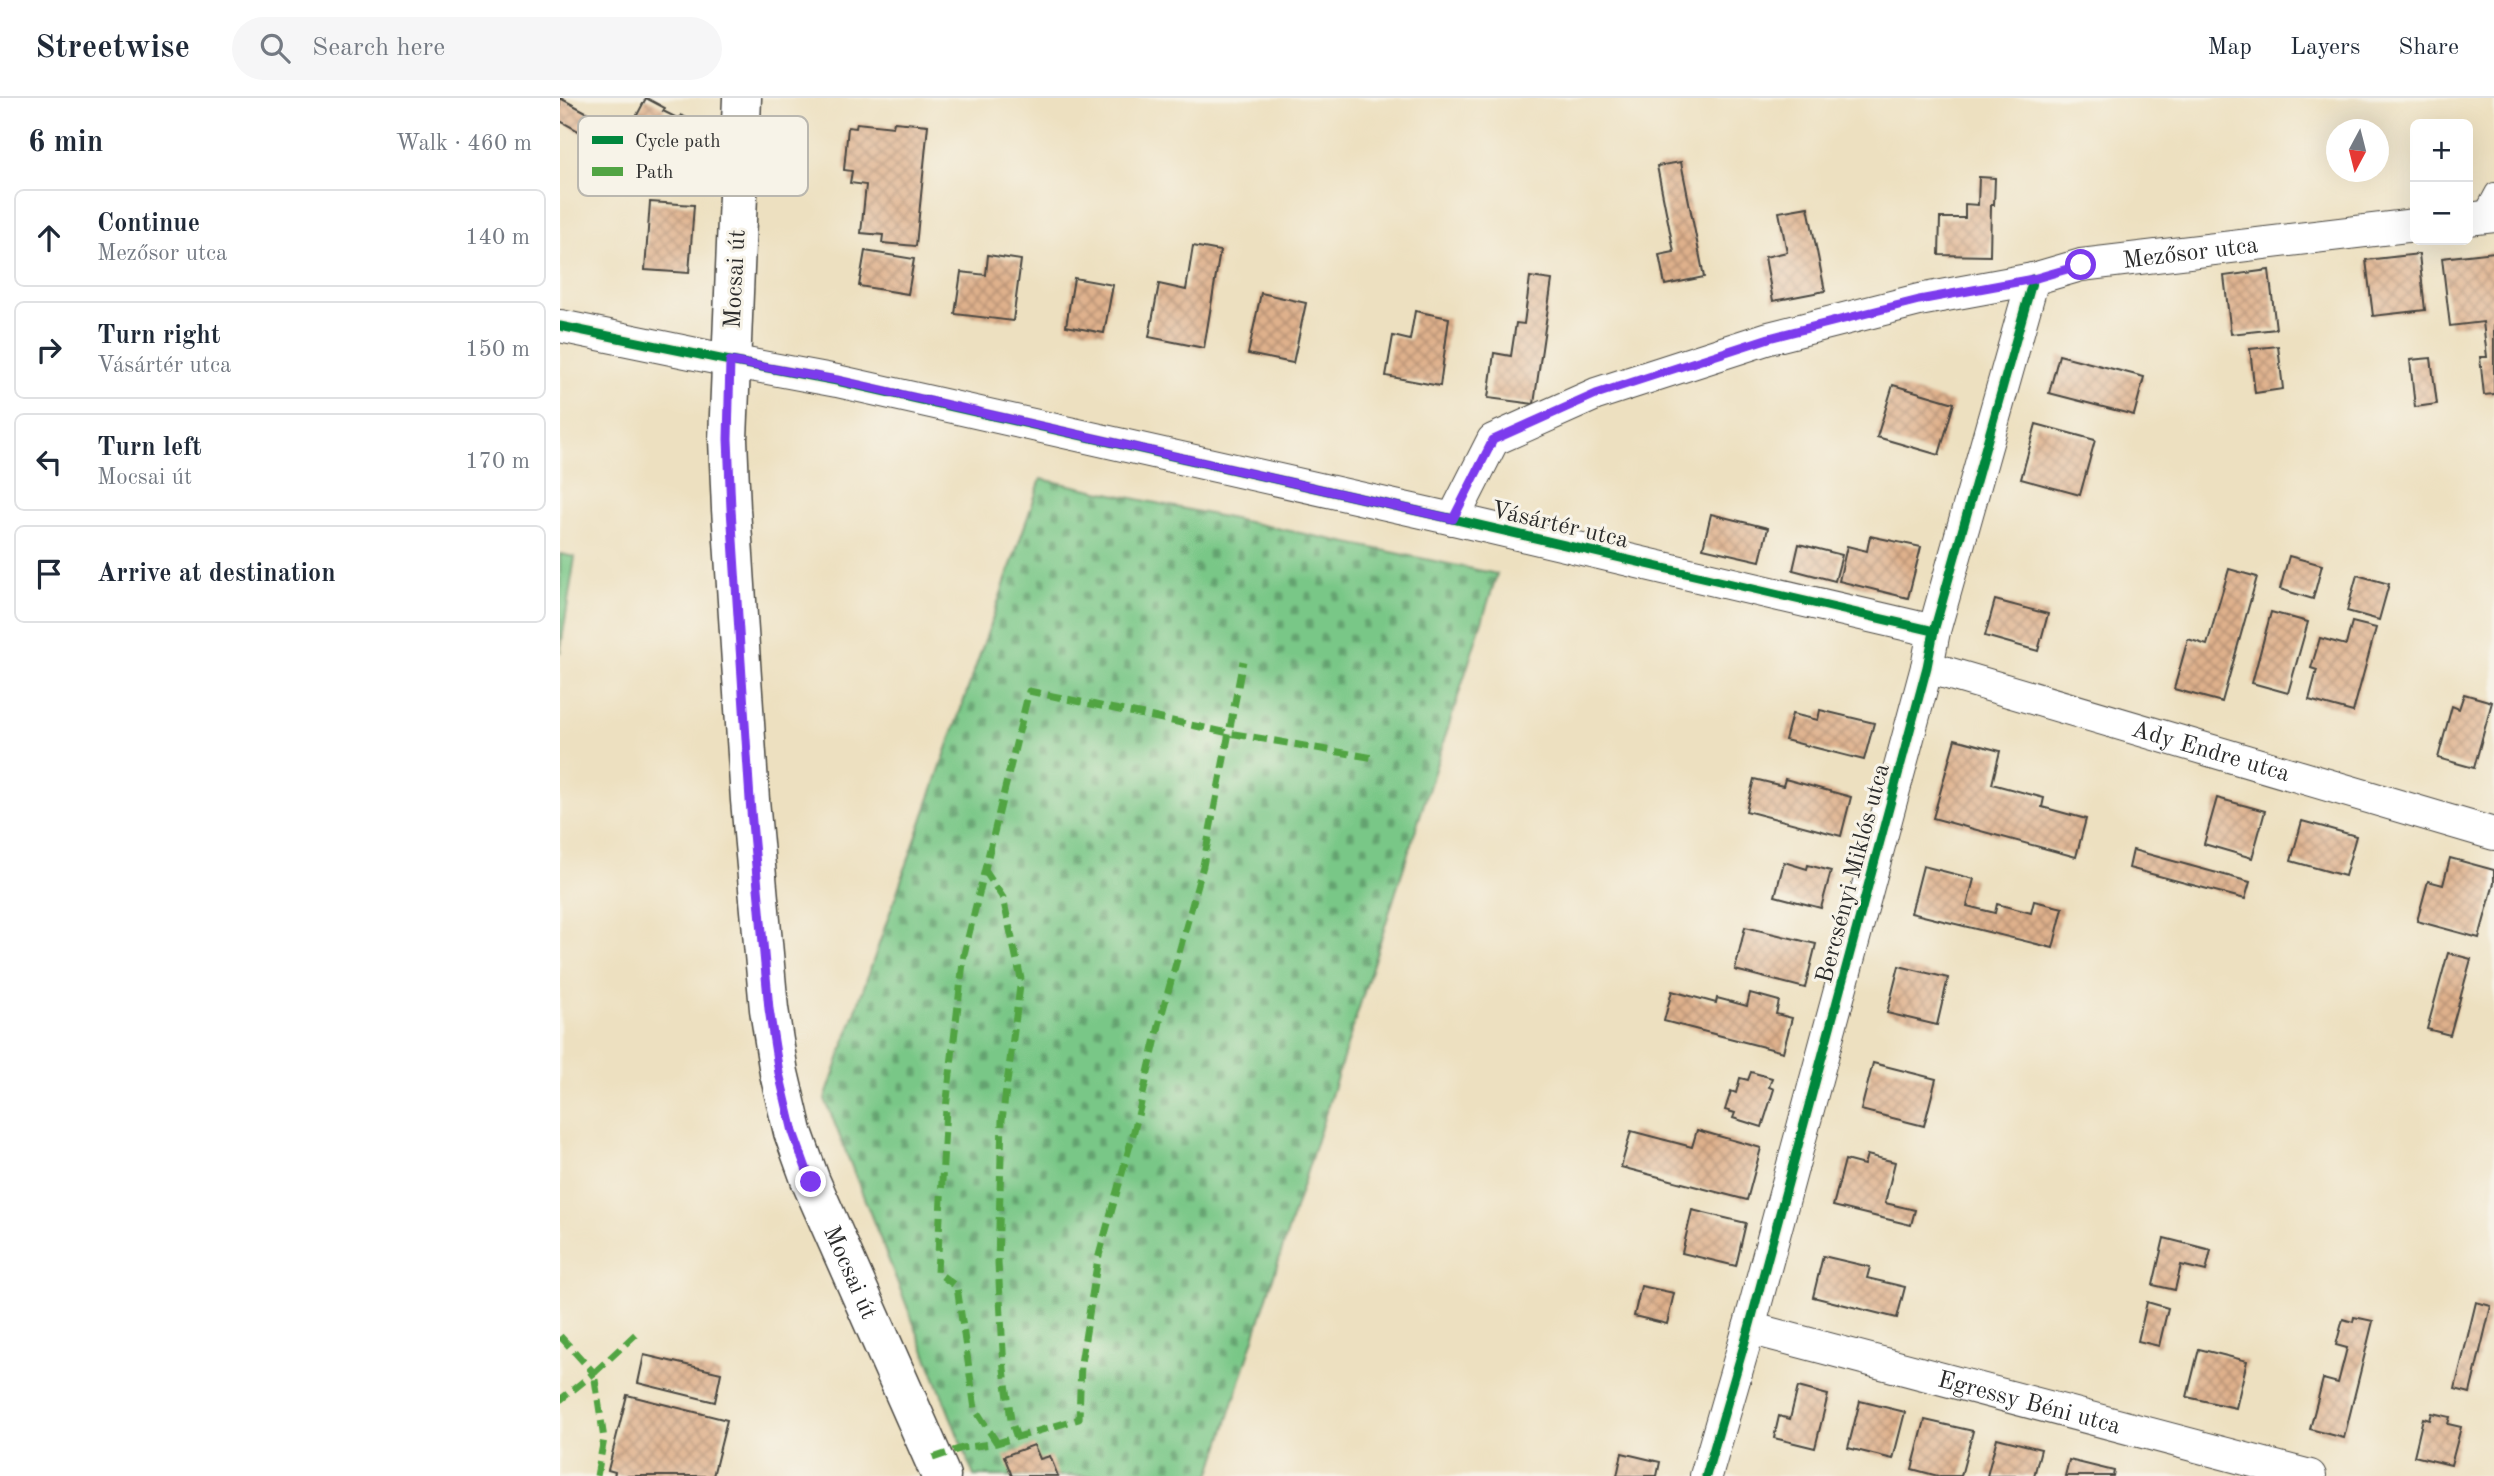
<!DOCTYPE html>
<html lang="en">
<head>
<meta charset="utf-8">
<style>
  body { margin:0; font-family:"Old Standard TT",serif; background:#f6f6f7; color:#1f2937 }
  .controls { position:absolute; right:21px; top:21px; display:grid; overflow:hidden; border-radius:10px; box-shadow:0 7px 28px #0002 }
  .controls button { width:63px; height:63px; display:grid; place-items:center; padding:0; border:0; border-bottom:2px solid #e0e1e3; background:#fff; color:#1f2937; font:35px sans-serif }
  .compass { position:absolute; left:1766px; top:21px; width:63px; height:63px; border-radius:50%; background:#fff; box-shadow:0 7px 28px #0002; rotate:187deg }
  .stop { position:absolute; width:21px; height:21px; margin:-16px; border:5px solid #7c3aed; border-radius:50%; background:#fff }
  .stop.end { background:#7c3aed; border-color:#fff; box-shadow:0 2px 7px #0008 }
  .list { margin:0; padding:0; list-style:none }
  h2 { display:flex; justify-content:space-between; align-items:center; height:91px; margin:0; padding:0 28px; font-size:30px }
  h2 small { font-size:23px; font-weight:400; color:#747a83 }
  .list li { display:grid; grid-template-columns:46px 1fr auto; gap:21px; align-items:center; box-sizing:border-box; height:98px; margin:0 14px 14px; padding:0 14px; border:2px solid #e0e1e3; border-radius:10px }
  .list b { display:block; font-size:26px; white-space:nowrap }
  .list p { margin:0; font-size:23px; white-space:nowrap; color:#747a83 }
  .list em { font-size:23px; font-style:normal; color:#747a83 }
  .icon { flex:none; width:38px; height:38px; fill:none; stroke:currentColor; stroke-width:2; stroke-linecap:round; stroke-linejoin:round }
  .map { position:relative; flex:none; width:1934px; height:1378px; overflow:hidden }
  header { display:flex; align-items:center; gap:42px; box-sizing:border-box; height:98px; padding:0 35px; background:#fff; border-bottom:2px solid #e0e1e3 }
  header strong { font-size:33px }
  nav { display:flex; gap:38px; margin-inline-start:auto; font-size:24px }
  .search { width:490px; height:63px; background:#f6f6f7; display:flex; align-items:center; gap:18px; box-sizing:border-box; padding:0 24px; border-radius:38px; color:#747a83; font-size:26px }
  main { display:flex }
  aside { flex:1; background:#fff }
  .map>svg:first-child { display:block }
  .grass { fill:#79c787; stroke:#527959; stroke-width:2 }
  .cemetery { fill:url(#cemetery-stones); stroke:#527959; stroke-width:2 }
  .building { fill:url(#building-cross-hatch) }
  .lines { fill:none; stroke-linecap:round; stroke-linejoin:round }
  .service-casing { stroke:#484641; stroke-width:18 }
  .minor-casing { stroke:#484641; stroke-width:34 }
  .secondary-casing { stroke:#484641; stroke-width:41 }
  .service { stroke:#fff; stroke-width:16 }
  .minor { stroke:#fff; stroke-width:32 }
  .secondary { stroke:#fff; stroke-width:38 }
  .quiet { stroke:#51a443; stroke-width:7; stroke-dasharray:14 7; stroke-linecap:butt }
  .cycleway-casing { stroke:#f7f3e8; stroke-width:13 }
  .cycleway { stroke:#00873e; stroke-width:9 }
  .route { stroke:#7c3aed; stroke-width:9 }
  .labels { text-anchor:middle; stroke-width:6; stroke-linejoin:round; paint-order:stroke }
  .street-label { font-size:24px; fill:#2b2b2b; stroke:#f7f3e8 }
  .key { fill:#f7f3e8; stroke:#bab7af; stroke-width:2 }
  .key-label { font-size:19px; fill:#2b2b2b }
</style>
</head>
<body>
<header>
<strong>Streetwise</strong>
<div class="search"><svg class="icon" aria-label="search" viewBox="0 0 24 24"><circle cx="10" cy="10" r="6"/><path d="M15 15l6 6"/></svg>Search here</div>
<nav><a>Map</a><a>Layers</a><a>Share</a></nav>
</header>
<main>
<aside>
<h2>6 min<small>Walk · 460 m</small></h2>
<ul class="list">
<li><svg class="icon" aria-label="ahead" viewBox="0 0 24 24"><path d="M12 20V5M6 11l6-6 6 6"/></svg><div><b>Continue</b><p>Mezősor utca</p></div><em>140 m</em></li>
<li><svg class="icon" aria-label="right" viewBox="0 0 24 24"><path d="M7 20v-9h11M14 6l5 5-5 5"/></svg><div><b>Turn right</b><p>Vásártér utca</p></div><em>150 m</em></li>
<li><svg class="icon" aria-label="left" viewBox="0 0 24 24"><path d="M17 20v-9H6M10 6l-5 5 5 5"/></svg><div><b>Turn left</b><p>Mocsai út</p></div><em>170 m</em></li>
<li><svg class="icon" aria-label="arrive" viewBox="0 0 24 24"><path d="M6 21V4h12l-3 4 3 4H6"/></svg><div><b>Arrive at destination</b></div></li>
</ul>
</aside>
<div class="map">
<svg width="1934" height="1378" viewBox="0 0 1934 1378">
  <defs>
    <pattern id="cemetery-stones" width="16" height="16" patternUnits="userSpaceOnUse" patternTransform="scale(1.75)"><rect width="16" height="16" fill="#79c787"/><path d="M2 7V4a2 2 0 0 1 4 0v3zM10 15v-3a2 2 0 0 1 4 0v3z" fill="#63a26f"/></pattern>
    <pattern id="building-cross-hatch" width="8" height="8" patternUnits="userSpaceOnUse" patternTransform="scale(1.75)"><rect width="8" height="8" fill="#dfb18c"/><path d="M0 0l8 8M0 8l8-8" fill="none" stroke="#b59073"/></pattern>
  </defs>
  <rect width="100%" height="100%" fill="#f7f3e8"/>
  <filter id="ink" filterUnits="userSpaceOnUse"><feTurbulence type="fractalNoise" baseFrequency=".0143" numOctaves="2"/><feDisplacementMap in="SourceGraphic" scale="14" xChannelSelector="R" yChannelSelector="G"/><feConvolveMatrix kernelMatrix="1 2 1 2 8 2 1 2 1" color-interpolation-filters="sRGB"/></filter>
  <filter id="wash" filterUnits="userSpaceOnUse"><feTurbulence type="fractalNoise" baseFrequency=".00686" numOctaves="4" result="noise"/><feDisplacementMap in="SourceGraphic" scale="28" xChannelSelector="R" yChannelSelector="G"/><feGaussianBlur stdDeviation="1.57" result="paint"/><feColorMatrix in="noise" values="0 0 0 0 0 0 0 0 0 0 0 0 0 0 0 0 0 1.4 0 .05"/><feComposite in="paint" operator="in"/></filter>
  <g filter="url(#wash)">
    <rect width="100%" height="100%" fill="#ede0c0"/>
    <!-- grass -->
    <polygon class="grass" points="0,456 15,459 0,555"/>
    <!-- cemetery -->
    <polygon class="cemetery" points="481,381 937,476 650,1378 414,1378 265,1001"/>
    <g id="blocks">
      <!-- building -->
      <g class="building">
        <polygon points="0,0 54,29 44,47 0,23"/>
        <polygon points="86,0 105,10 103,13 119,21 121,17 144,29 124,67 66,38"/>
        <polygon points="334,24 368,27 356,148 322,145 323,137 301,135 306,87 290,85 292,73 284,72 288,29 296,30 297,25 333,29"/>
        <polygon points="1121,64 1144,179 1105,187 1099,157 1114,154 1097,68"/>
        <polygon points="1419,79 1435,80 1434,107 1431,107 1430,158 1379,157 1380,120 1405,120 1405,106 1418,107"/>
        <polygon points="90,104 134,107 129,175 85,172"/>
        <polygon points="1248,109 1265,193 1213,203 1205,159 1227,154 1219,114"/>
        <polygon points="633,148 660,153 644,250 589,239 599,186 626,192"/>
        <polygon points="305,153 354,161 348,196 299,188"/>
        <polygon points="1934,154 1934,296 1924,297 1920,259 1927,259 1923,224 1890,228 1882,160"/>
        <polygon points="1859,156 1865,212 1813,218 1806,162"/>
        <polygon points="428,157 461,162 453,223 395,216 401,174 426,177"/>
        <polygon points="1709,172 1716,231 1671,236 1664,178"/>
        <polygon points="970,179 992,182 974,306 928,300 934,255 951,258 956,225 964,226"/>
        <polygon points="514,180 553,187 544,235 506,228"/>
        <polygon points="701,195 746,205 733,265 688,256"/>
        <polygon points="855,213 889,220 880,288 826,278 833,238 850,242"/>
        <polygon points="1718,248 1723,291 1695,295 1690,251"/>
        <polygon points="1499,257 1584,279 1574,317 1489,295"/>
        <polygon points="1871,260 1877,306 1855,309 1850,262"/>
        <polygon points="1333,287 1394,305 1379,357 1317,339"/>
        <polygon points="1476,326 1535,342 1520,397 1461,381"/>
        <polygon points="1151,416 1208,430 1200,463 1143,450"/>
        <polygon points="1310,438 1361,449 1348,500 1279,483 1287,448 1307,453"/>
        <polygon points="1239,446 1282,457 1275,483 1233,472"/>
        <polygon points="1729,458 1762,467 1753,501 1720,491"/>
        <polygon points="1669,471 1697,479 1662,604 1614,591 1628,541 1647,547"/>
        <polygon points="1797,477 1829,486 1819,522 1787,513"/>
        <polygon points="1435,502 1488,516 1478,553 1425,538"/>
        <polygon points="1711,514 1748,524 1728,595 1692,585"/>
        <polygon points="1792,524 1816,530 1793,614 1749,602 1757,572 1751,570 1760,540 1786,547"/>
        <polygon points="1904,596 1932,604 1914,670 1878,660 1892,608 1899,611"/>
        <polygon points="1260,612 1314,625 1304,662 1225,642 1232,616 1258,622"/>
        <polygon points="1395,641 1440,653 1432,686 1484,700 1482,709 1526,721 1516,759 1373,720"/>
        <polygon points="1194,681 1223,688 1225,681 1291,699 1281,738 1186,713"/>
        <polygon points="1657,700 1705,713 1692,760 1644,746"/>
        <polygon points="1742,723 1796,738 1785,778 1731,763"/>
        <polygon points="1573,752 1690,784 1685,801 1569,770"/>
        <polygon points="1890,760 1934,772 1934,785 1919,840 1857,823 1868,783 1883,787"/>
        <polygon points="1224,764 1247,771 1248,767 1271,773 1261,810 1215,798"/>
        <polygon points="1363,768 1414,781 1407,808 1435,815 1437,806 1471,815 1474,803 1503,810 1493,850 1351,815"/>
        <polygon points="1185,829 1256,846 1245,890 1175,872"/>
        <polygon points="1888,855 1911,861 1890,937 1867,931"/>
        <polygon points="1339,868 1388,880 1377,927 1327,915"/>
        <polygon points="1112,893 1156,905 1157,900 1187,908 1190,895 1219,903 1216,916 1232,920 1223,954 1104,923"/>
        <polygon points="1313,965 1376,981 1364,1028 1301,1012"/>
        <polygon points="1191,974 1212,980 1209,989 1214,991 1202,1029 1173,1020 1175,1015 1165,1012 1171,993 1176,995 1180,980 1188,982"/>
        <polygon points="1137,1032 1201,1050 1187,1102 1061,1069 1071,1033 1132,1049"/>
        <polygon points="1307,1057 1335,1064 1325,1105 1355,1112 1351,1127 1273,1108 1285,1062 1304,1067"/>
        <polygon points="1132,1112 1186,1125 1176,1168 1122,1155"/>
        <polygon points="1604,1140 1651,1152 1646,1173 1621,1167 1615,1192 1593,1187"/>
        <polygon points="1263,1158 1310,1169 1307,1180 1345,1189 1337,1220 1253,1199"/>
        <polygon points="1081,1188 1114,1195 1107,1226 1074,1218"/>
        <polygon points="1587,1204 1608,1210 1599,1248 1578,1243"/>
        <polygon points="1916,1204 1931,1208 1910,1295 1895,1291"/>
        <polygon points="1794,1219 1813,1223 1784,1340 1750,1331 1763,1281 1778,1285 1787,1250 1776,1247 1783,1221 1793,1224"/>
        <polygon points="1639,1251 1687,1263 1676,1310 1627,1299"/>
        <polygon points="84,1257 161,1275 155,1304 78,1285"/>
        <polygon points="1238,1289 1268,1297 1255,1350 1214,1340 1219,1318 1230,1321"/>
        <polygon points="67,1297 167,1322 153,1378 54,1378 55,1374 48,1372"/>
        <polygon points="1300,1303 1345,1314 1333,1361 1288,1350"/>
        <polygon points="1872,1315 1890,1319 1888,1326 1901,1329 1891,1367 1854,1358 1863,1320 1870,1322"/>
        <polygon points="1365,1322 1413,1333 1401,1378 1378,1378 1352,1371"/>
        <polygon points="1437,1340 1481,1351 1474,1378 1427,1378"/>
        <polygon points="474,1347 480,1361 490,1358 498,1378 452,1378 444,1358"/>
        <polygon points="1062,1355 1100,1364 1097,1378 1057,1378"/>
        <polygon points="1509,1362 1554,1373 1553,1378 1505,1378"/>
      </g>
    </g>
  </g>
  <g filter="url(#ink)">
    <use href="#blocks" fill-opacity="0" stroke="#484641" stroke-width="2"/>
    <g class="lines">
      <!-- service casing -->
      <g class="service-casing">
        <polyline id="service" points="1920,119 1934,93"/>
      </g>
      <!-- minor casing -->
      <g class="minor-casing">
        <g id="minor">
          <polyline points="1908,121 1934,118"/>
          <polyline points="0,228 170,263 277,283 893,421 1374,533"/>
          <path id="s1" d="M893,421L933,342L1036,296L1209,240L1359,202L1473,181L1521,167L1855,127"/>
          <path id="s2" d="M1367,569L1934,736"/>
          <path id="s3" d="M1189,1230L1750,1378"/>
          <polyline points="1146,1378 1189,1230 1367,569 1374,533 1473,181"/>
        </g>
      </g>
      <!-- secondary casing -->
      <g class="secondary-casing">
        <g id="secondary">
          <path id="s4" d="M182,0L168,341L171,411L190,702L209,911L219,975L233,1034L251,1084L381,1378"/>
        </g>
      </g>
      <!-- service -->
      <use href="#service" class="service"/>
      <!-- minor -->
      <use href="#minor" class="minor"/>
      <!-- secondary -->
      <use href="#secondary" class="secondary"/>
      <!-- quiet -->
      <g class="quiet">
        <polyline points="424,771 443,800 461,881 442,1022 438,1165 444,1271 451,1322 457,1340"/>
        <polyline points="0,1238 34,1275 0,1302"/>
        <polyline points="437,1345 415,1311 397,1189 377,1174 386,1010 404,856 469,593 669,635 814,660"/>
        <polyline points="373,1360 402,1350 437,1345 519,1321 521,1265 538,1161 577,1022 601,919 643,768 683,563"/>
        <polyline points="37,1378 44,1341 34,1275 78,1234"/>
      </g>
      <!-- cycleway casing -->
      <g class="cycleway-casing">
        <g id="cycleway">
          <polyline points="0,228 170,263 277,283 893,421 1374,533"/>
          <polyline points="1146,1378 1189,1230 1367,569 1374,533 1473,181"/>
        </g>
      </g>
      <!-- cycleway -->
      <use href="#cycleway" class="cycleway"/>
    </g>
  </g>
  <g class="lines" filter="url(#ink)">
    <!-- route -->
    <polyline class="route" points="251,1084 233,1034 219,975 209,911 190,702 171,411 168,341 170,263 277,282 893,421 933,342 1036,296 1209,240 1359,202 1473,181 1521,167"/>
  </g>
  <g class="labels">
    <!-- street labels -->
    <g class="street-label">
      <text dy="8" stroke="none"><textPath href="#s1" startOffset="814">Mezősor utca</textPath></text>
      <text transform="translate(174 181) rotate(-87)" y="8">Mocsai út</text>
      <text transform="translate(1000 426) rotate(13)" y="8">Vásártér utca</text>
      <text dy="8" stroke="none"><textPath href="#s2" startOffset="296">Ady Endre utca</textPath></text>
      <text transform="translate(1292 775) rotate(-75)" y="8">Bercsényi Miklós utca</text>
      <text dy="8" stroke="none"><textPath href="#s4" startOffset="1190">Mocsai út</textPath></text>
      <text dy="8" stroke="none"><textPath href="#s3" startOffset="290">Egressy Béni utca</textPath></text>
    </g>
  </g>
  <!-- legend -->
  <rect x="18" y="18" width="230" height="80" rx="10" class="key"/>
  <rect x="32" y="38" width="31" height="8" fill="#00873e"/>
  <rect x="32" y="69" width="31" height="9" fill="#51a443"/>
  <g class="key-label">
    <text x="75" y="49">Cycle path</text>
    <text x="75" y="80">Path</text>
  </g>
</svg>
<div class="controls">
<button>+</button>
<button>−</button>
</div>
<svg class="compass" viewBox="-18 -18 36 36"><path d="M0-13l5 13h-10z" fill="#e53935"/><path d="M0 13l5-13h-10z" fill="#747a83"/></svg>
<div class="stop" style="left:1521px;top:167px"></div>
<div class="stop end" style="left:251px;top:1084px"></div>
</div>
</main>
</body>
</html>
